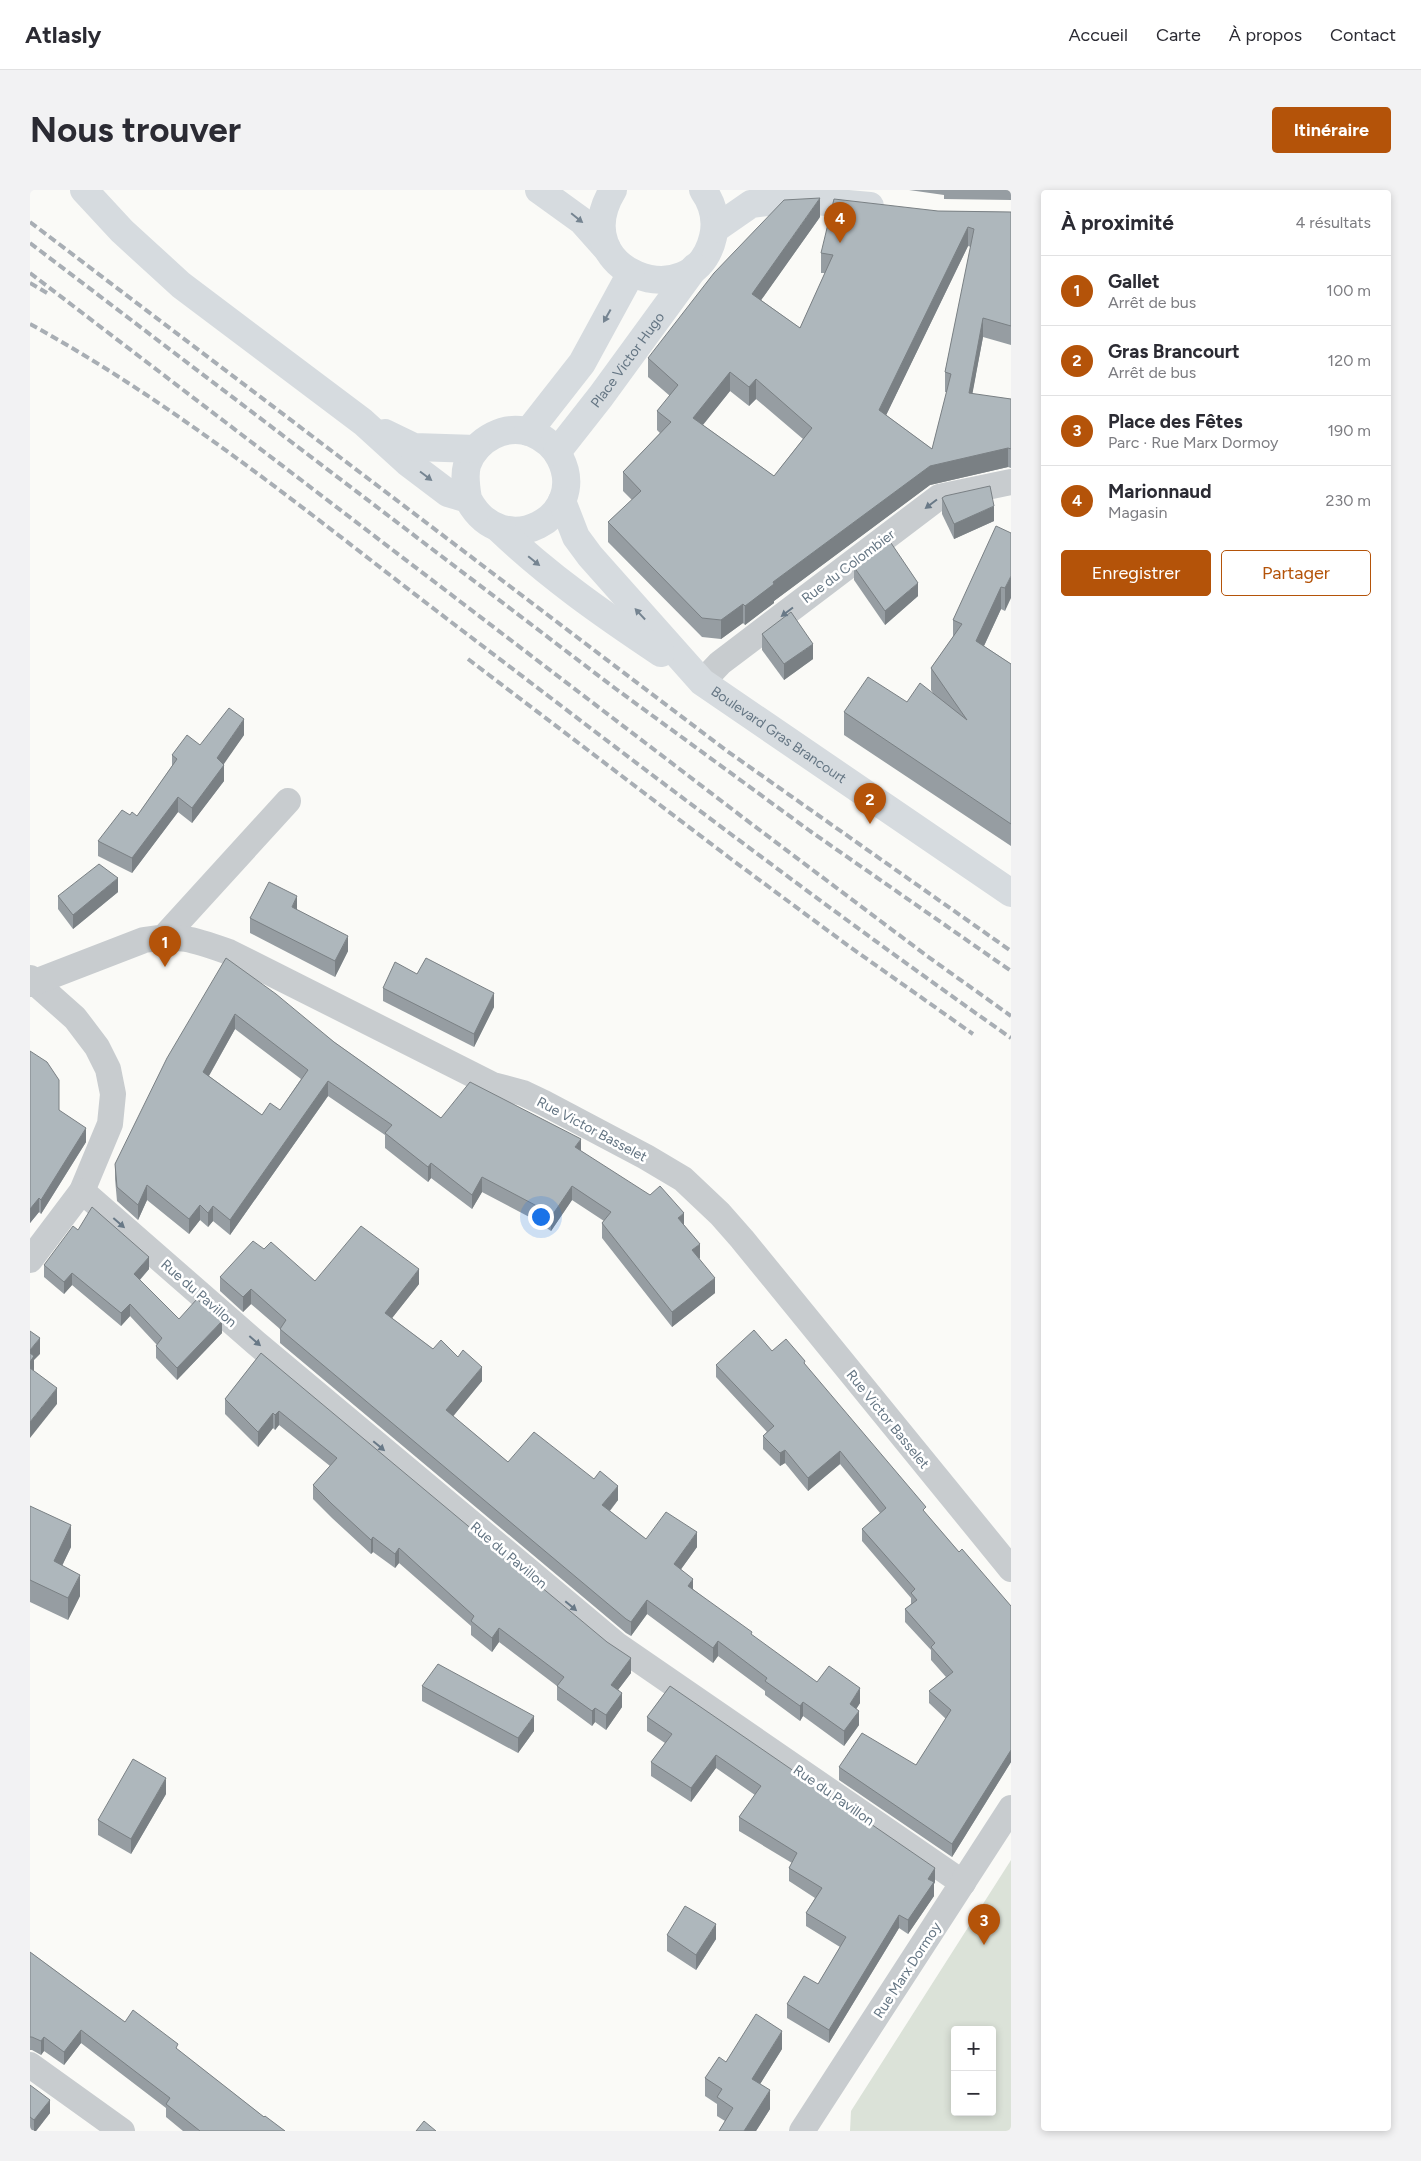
<!DOCTYPE html>
<html lang="fr">
<head>
<meta charset="utf-8">
<style>
  body { margin:0; font-family:Figtree,sans-serif; background:#f2f2f3; color:#2b2b33 }
  .controls { position:absolute; right:15px; bottom:15px; display:grid; overflow:hidden; border-radius:5px; box-shadow:0 2px 8px #0003 }
  .controls button { width:45px; height:45px; display:grid; place-items:center; padding:0; border:0; border-bottom:1px solid #e1e1e2; background:#fff; color:#2b2b33; font:25px sans-serif }
  .you { position:absolute; left:510px; top:1026px; width:18px; height:18px; margin:-12px; border:4px solid #fff; border-radius:50%; background:#1a73e8; box-shadow:0 0 0 8px #1a73e833 }
  .badge { display:grid; place-items:center; width:32px; height:32px; border-radius:50%; background:#b45309; color:#fff; font-size:16px; font-weight:700 }
  .pin { position:absolute; translate:-50% -41px; filter:drop-shadow(0 1px 2px #0008) }
  .pin::after { content:''; position:absolute; top:26px; width:18px; height:15px; background:inherit; clip-path:polygon(0 0,100% 0,50% 100%) }
  .list { margin:0; padding:0; list-style:none }
  h2 { display:flex; justify-content:space-between; align-items:center; height:65px; margin:0; padding:0 20px; font-size:21px }
  h2 small { font-size:16px; font-weight:400; color:#7c7c81 }
  .list li { display:grid; grid-template-columns:32px 1fr auto; gap:15px; align-items:center; box-sizing:border-box; height:70px; padding:0 20px; border-top:1px solid #e1e1e2 }
  .list b { display:block; font-size:19px; white-space:nowrap }
  .list p { margin:0; font-size:16px; white-space:nowrap; color:#7c7c81 }
  .list em { font-size:16px; font-style:normal; color:#7c7c81 }
  .actions { display:flex; gap:10px; padding:15px 20px }
  .actions a { flex:1; padding:11px 0; border:1px solid #b45309; border-radius:5px; text-align:center; font-size:18px; color:#b45309 }
  .actions .main { background:#b45309; color:#fff }
  .map { position:relative; flex:none; width:981px; height:1941px; overflow:hidden; border-radius:5px }
  header { display:flex; align-items:center; gap:30px; box-sizing:border-box; height:70px; padding:0 25px; background:#fff; border-bottom:1px solid #e1e1e2 }
  header strong { font-size:24px }
  nav { display:flex; gap:28px; margin-inline-start:auto; font-size:18px }
  .intro { display:flex; align-items:center; justify-content:space-between; box-sizing:border-box; height:120px; padding:0 30px }
  h1 { margin:0; font-size:35px }
  .button { padding:12px 22px; border-radius:5px; background:#b45309; color:#fff; font-size:18px; font-weight:700 }
  main { display:flex; gap:30px; padding:0 30px }
  aside { flex:1; background:#fff; border-radius:5px; box-shadow:0 2px 8px #0003 }
  .map>svg:first-child { display:block }
  .green { fill:#dbe2d8; fill-rule:evenodd }
  .lines { fill:none; stroke-linecap:round; stroke-linejoin:round }
  .minor { stroke:#c8cccf; stroke-width:26 }
  .secondary { stroke:#d6dbdf; stroke-width:28 }
  .rail { stroke:#a8aeb4; stroke-width:4; stroke-dasharray:8 4; stroke-linecap:butt }
  .wall { fill:#969da2; fill-rule:evenodd }
  .shaded-wall { fill:#7a8084 }
  .building { fill:#aeb7bc; stroke:#7a8084; fill-rule:evenodd }
  .oneway { fill:#758491 }
  .oneway2 { fill:#697987 }
  .labels { text-anchor:middle; stroke-width:5; stroke-linejoin:round; paint-order:stroke }
  .street-label { font-size:14px; fill:#647583; stroke:#fff }
</style>
</head>
<body>
<header>
<strong>Atlasly</strong>
<nav><a>Accueil</a><a>Carte</a><a>À propos</a><a>Contact</a></nav>
</header>
<div class="intro"><h1>Nous trouver</h1><a class="button">Itinéraire</a></div>
<main>
<div class="map">
<svg width="981" height="1941" viewBox="0 0 981 1941">
  <rect width="100%" height="100%" fill="#fafaf7"/>
  <!-- green -->
  <path class="green" d="M981,1670V1941H820L821,1921ZM925,1840H962V1922H925Z"/>
  <g class="lines">
    <!-- minor -->
    <g class="minor">
      <polyline points="672,492 690,473 909,307 981,292"/>
      <polyline points="134,747 258,611"/>
      <polyline points="0,788 45,828 67,857 78,879 83,904 80,934 52,1001 0,1070"/>
      <path d="M0,794L114,750C150,744 165,750 199,762L463,895L493,903L514,913L616,967L653,989L690,1024L712,1049L981,1379"/>
      <polyline points="52,1001 226,1153 587,1455 933,1693"/>
      <polyline points="0,1875 92,1941"/>
      <polyline points="772,1941 981,1618"/>
    </g>
    <!-- secondary -->
    <g class="secondary">
      <path d="M54,0L92,41L151,95L333,232L377,272L418,303L438,309C473,375 560,326 530,268C524,256 514,248 502,243C476,233 446,249 437,275C434,286 436,297 438,309"/>
      <polyline points="509,0 552,31 577,59"/>
      <path d="M583,0C533,82 664,129 683,47C687,30 683,14 673,0"/>
      <polyline points="685,39 721,14 764,9 840,16"/>
      <polyline points="498,242 552,173 601,83"/>
      <polyline points="355,243 384,257 446,259"/>
      <path id="s1" d="M527,262L571,206L665,77"/>
      <path id="s2" d="M532,311L546,347L560,366L672,492L981,703"/>
      <path d="M468,338C518,386 574,425 631,463"/>
    </g>
    <!-- rail -->
    <g class="rail">
      <polyline points="0,32 697,561 981,761"/>
      <polyline points="0,53 586,499 780,641 981,781"/>
      <polyline points="0,83 715,629 897,766 981,826"/>
      <polyline points="0,93 17,103"/>
      <path d="M0,134C146,214 276,321 408,422C597,566 786,711 981,848"/>
      <polyline points="438,469 701,669 820,757 943,844"/>
    </g>
  </g>
  <!-- wall -->
  <g class="wall">
    <polygon points="879,0 981,0 981,10 914,9 914,5"/>
    <path d="M908,21L981,22V155L953,147L942,204L981,209V278L978,277L900,295L744,411V413L715,435L713,433L691,449L672,447L578,352V332L602,310L593,301V282L630,243L627,240V221L640,206L618,187V168L790,27L731,110L770,138L795,83H791V63ZM938,56L941,57L915,182V202H917L902,259L856,225ZM700,201L719,216L726,209L773,249L744,286L673,235Z"/>
    <polygon points="912,308 964,331 924,349 912,324"/>
    <polygon points="981,343 975,421 971,419 954,456 981,474 981,656 814,545 814,522 877,512 903,503 901,500 901,478 923,447 923,430"/>
    <polygon points="824,377 888,406 855,435 824,390"/>
    <polygon points="732,444 783,469 754,490 732,460"/>
    <polygon points="214,545 193,574 194,591 162,633 148,622 102,683 68,666 68,651 100,625 107,626 142,576 142,565 170,555"/>
    <polygon points="88,702 43,739 28,719 28,706"/>
    <polygon points="267,720 318,761 305,787 220,743 220,728"/>
    <path d="M196,768L304,852L411,928L551,961L654,1035L685,1103L642,1137L572,1048V1033L574,1031L542,1010L521,1041L505,1030L452,1002L442,1019L401,988L398,992L355,958V945L298,906L200,1045L183,1031L178,1037L170,1030L159,1044L117,1010L108,1030L87,1011L85,989V974ZM205,839L271,889L250,920L232,925L179,886Z"/>
    <polygon points="353,798 464,817 444,857 353,811"/>
    <polygon points="0,861 29,920 56,952 11,1024 9,1022 0,1033"/>
    <polygon points="48,1040 119,1079 110,1090 149,1129 192,1143 147,1190 126,1168 126,1156 127,1155 100,1126 91,1136 42,1095 34,1104 14,1087 14,1075"/>
    <polygon points="234,1059 285,1091 389,1094 362,1128 403,1159 452,1191 423,1226 478,1272 588,1310 580,1321 616,1349 667,1357 651,1379 663,1399 722,1446 787,1492 830,1513 826,1519 829,1535 814,1556 773,1526 770,1531 735,1505 735,1501 688,1466 683,1473 617,1424 601,1446 596,1443 250,1153 250,1139 221,1114 213,1122 190,1101 190,1087"/>
    <polygon points="742,1161 775,1175 896,1324 929,1362 981,1416 981,1572 922,1667 809,1590 809,1577 886,1575 916,1529 899,1513 899,1501 916,1487 901,1470 901,1460 875,1432 875,1419 881,1414 881,1408 832,1351 832,1339 850,1323 810,1274 778,1301 755,1273 750,1276 733,1259 733,1246 737,1242 686,1187 686,1175"/>
    <polygon points="231,1163 601,1483 588,1500 592,1517 576,1540 565,1532 562,1536 527,1510 527,1496 469,1452 462,1462 441,1445 441,1436 369,1373 365,1378 343,1362 341,1364 302,1328 283,1309 283,1295 300,1276 249,1235 245,1240 243,1238 228,1257 195,1224 195,1209"/>
    <polygon points="0,1316 41,1357 32,1375 50,1406 38,1430 0,1412"/>
    <polygon points="392,1496 504,1541 488,1563 392,1511"/>
    <polygon points="640,1496 905,1692 904,1694 904,1706 878,1744 869,1738 799,1853 757,1828 757,1814 788,1794 810,1757 776,1736 776,1723 785,1708 759,1691 759,1678 762,1673 709,1641 709,1627 725,1605 686,1578 661,1612 621,1586 621,1572 635,1553 617,1541 617,1527"/>
    <polygon points="136,1604 101,1664 68,1645 68,1630"/>
    <polygon points="637,1745 686,1749 666,1780 637,1761"/>
    <polygon points="0,1762 95,1832 148,1860 234,1927 255,1941 153,1941 136,1927 136,1918 51,1853 34,1875 14,1861 11,1865 2,1860 0,1860"/>
    <polygon points="752,1859 730,1894 740,1919 726,1941 689,1941 695,1931 687,1926 687,1914 675,1906 675,1888 696,1872"/>
    <polygon points="0,1895 20,1923 6,1941 0,1940"/>
  </g>
  <!-- shaded-wall -->
  <g class="shaded-wall">
    <polygon points="790,8 790,27 722,123 722,104"/>
    <polygon points="938,37 938,56 849,240 849,220"/>
    <polygon points="953,128 953,147 939,222 939,203"/>
    <polygon points="700,182 700,201 663,247 663,228"/>
    <polygon points="726,189 726,209 719,216 719,197"/>
    <polygon points="978,258 978,277 900,295 744,411 744,413 715,435 715,416 743,392 900,276"/>
    <polygon points="964,316 964,331 924,349 924,334"/>
    <polygon points="981,386 981,408 975,421 975,398"/>
    <polygon points="888,393 888,406 855,435 855,421"/>
    <polygon points="971,397 971,419 946,473 946,451"/>
    <polygon points="713,414 713,433 691,449 691,430"/>
    <polygon points="783,454 783,469 754,490 754,474"/>
    <polygon points="214,529 214,545 187,584 187,568"/>
    <polygon points="194,575 194,591 162,633 162,618"/>
    <polygon points="148,607 148,622 102,683 102,668"/>
    <polygon points="88,688 88,702 43,739 43,725"/>
    <polygon points="267,706 267,721 262,717"/>
    <polygon points="318,746 318,761 305,787 305,771"/>
    <polygon points="464,803 464,817 444,857 444,844"/>
    <polygon points="205,824 205,839 173,896 173,882"/>
    <polygon points="298,891 298,906 200,1045 200,1030"/>
    <polygon points="56,938 56,952 11,1024 11,1010"/>
    <polygon points="551,949 551,964 545,957"/>
    <polygon points="401,973 401,988 398,992 398,977"/>
    <polygon points="452,987 452,1002 442,1019 442,1005"/>
    <polygon points="117,995 117,1010 108,1030 108,1015"/>
    <polygon points="542,996 542,1010 521,1041 521,1027"/>
    <polygon points="9,1008 9,1022 0,1033 0,1019"/>
    <polygon points="170,1015 170,1030 159,1044 159,1029"/>
    <polygon points="183,1016 183,1031 178,1037 178,1023"/>
    <polygon points="654,1023 654,1037 648,1028"/>
    <polygon points="670,1054 670,1068 662,1075 662,1060"/>
    <polygon points="119,1067 119,1079 104,1096 104,1084"/>
    <polygon points="389,1079 389,1094 355,1137 355,1123"/>
    <polygon points="42,1083 42,1095 34,1104 34,1092"/>
    <polygon points="685,1088 685,1103 642,1137 642,1122"/>
    <polygon points="221,1099 221,1114 213,1122 213,1107"/>
    <polygon points="100,1114 100,1126 91,1136 91,1123"/>
    <polygon points="192,1131 192,1143 147,1190 147,1178"/>
    <polygon points="10,1148 10,1164 4,1170 4,1182 0,1188 0,1160"/>
    <polygon points="452,1177 452,1191 416,1235 416,1220"/>
    <polygon points="27,1198 27,1214 0,1248 0,1232"/>
    <polygon points="249,1221 249,1235 245,1240 245,1225"/>
    <polygon points="243,1223 243,1238 228,1257 228,1242"/>
    <polygon points="755,1260 755,1273 750,1276 750,1263"/>
    <polygon points="810,1261 810,1274 778,1301 778,1288"/>
    <polygon points="588,1296 588,1310 572,1330 572,1315"/>
    <polygon points="41,1335 41,1357 24,1393 24,1371"/>
    <polygon points="667,1342 667,1357 644,1389 644,1374"/>
    <polygon points="343,1347 343,1362 341,1364 341,1350"/>
    <polygon points="369,1358 369,1373 365,1378 365,1364"/>
    <polygon points="50,1385 50,1406 38,1430 38,1408"/>
    <polygon points="663,1389 663,1404 658,1396"/>
    <polygon points="617,1410 617,1424 601,1446 601,1432"/>
    <polygon points="469,1438 469,1452 462,1462 462,1448"/>
    <polygon points="688,1451 688,1466 683,1473 683,1458"/>
    <polygon points="601,1468 601,1483 581,1509 581,1495"/>
    <polygon points="830,1498 830,1513 820,1529 820,1514"/>
    <polygon points="592,1503 592,1517 576,1540 576,1525"/>
    <polygon points="773,1512 773,1526 770,1531 770,1516"/>
    <polygon points="565,1518 565,1532 562,1536 562,1521"/>
    <polygon points="829,1521 829,1535 814,1556 814,1541"/>
    <polygon points="504,1526 504,1541 488,1563 488,1548"/>
    <polygon points="981,1560 981,1572 922,1667 922,1654"/>
    <polygon points="686,1565 686,1578 661,1612 661,1598"/>
    <polygon points="136,1588 136,1604 101,1664 101,1649"/>
    <polygon points="905,1678 905,1692 904,1694 904,1706 878,1744 878,1730 898,1689"/>
    <polygon points="869,1725 869,1738 799,1853 799,1840"/>
    <polygon points="686,1734 686,1749 666,1780 666,1765"/>
    <polygon points="51,1840 51,1853 34,1875 34,1862"/>
    <polygon points="752,1841 752,1859 722,1907 722,1889"/>
    <polygon points="14,1847 14,1861 11,1865 11,1851"/>
    <polygon points="740,1900 740,1919 726,1941 714,1941"/>
    <polygon points="20,1910 20,1923 6,1941 4,1941 4,1930"/>
  </g>
  <!-- building -->
  <g class="building">
    <path d="M790,8L722,104L770,138L803,65L791,63L804,9L908,21L981,22V136L953,128L939,203L981,209V259L978,258L900,276L743,392L744,394L715,416L713,414L691,430L672,428L578,332L611,301L593,282L641,232L627,221L648,195L618,168L684,83L754,10ZM938,37L944,39L915,182L921,184L902,259L849,220ZM700,182L719,197L726,189L782,238L744,286L663,228Z"/>
    <polygon points="960,296 964,316 924,334 912,308 915,306"/>
    <polygon points="966,336 981,343 981,386 975,398 971,397 946,451 981,474 981,634 814,522 838,487 877,512 890,493 937,530 901,478 932,434 923,430"/>
    <polygon points="859,350 888,393 855,421 824,377"/>
    <polygon points="761,422 783,454 754,474 732,444"/>
    <polygon points="199,518 214,529 187,568 194,575 162,618 148,607 102,668 68,651 92,620 100,625 102,622 107,626 147,569 142,565 157,545 170,555"/>
    <polygon points="69,674 88,688 43,725 28,706"/>
    <polygon points="239,692 267,706 262,717 318,746 305,771 220,728"/>
    <path d="M196,768L246,804L304,852L411,928L440,892L551,949L545,957L620,1005L630,996L654,1023L648,1028L670,1054L662,1060L685,1088L642,1122L572,1033L581,1022L542,996L521,1027L505,1015L452,987L442,1005L401,973L398,977L355,943L362,935L298,891L200,1030L183,1016L178,1023L170,1015L159,1029L117,995L108,1015L87,997L85,974L137,868ZM205,824L278,880L250,920L240,913L232,925L173,882Z"/>
    <polygon points="396,768 464,803 444,844 353,798 365,772 387,784"/>
    <polygon points="0,861 17,872 29,890 29,920 56,938 11,1010 9,1008 0,1019"/>
    <polygon points="62,1017 119,1067 104,1084 149,1129 167,1109 192,1131 147,1178 126,1156 132,1148 100,1114 91,1123 42,1083 34,1092 14,1075 43,1036 48,1040"/>
    <polygon points="331,1036 389,1079 355,1123 403,1159 411,1150 428,1167 433,1160 452,1177 416,1220 478,1272 504,1242 564,1289 570,1281 588,1296 572,1315 616,1349 636,1322 667,1342 644,1374 663,1389 658,1396 722,1442 721,1444 787,1492 799,1476 830,1498 820,1514 829,1521 814,1541 773,1512 770,1516 735,1491 737,1488 688,1451 683,1458 617,1410 601,1432 596,1429 250,1139 256,1130 221,1099 213,1107 190,1087 223,1051 234,1059 241,1052 285,1091"/>
    <polygon points="724,1140 742,1161 756,1149 775,1171 774,1173 896,1317 893,1320 929,1362 932,1359 981,1416 981,1560 922,1654 809,1577 832,1543 886,1575 921,1520 899,1501 923,1482 901,1457 905,1453 875,1419 887,1410 881,1403 885,1399 832,1339 856,1318 810,1261 778,1288 755,1260 750,1263 733,1246 744,1236 686,1175"/>
    <polygon points="0,1141 10,1148 0,1160"/>
    <polygon points="0,1163 4,1166 0,1172"/>
    <polygon points="231,1163 577,1452 601,1468 581,1495 592,1503 576,1525 565,1518 562,1521 527,1496 534,1487 469,1438 462,1448 441,1431 444,1426 369,1358 365,1364 343,1347 341,1350 302,1314 283,1295 307,1268 249,1221 245,1225 243,1223 228,1242 195,1209"/>
    <polygon points="0,1178 27,1198 0,1232"/>
    <polygon points="0,1316 41,1335 24,1371 50,1385 38,1408 0,1390"/>
    <polygon points="408,1474 504,1526 488,1548 392,1496"/>
    <polygon points="640,1496 905,1678 898,1689 904,1692 878,1730 869,1725 799,1840 757,1814 774,1786 788,1794 816,1747 776,1723 792,1698 759,1678 767,1663 709,1627 731,1596 686,1565 661,1598 621,1572 642,1544 617,1527"/>
    <polygon points="103,1569 136,1588 101,1649 68,1630"/>
    <polygon points="655,1716 686,1734 666,1765 637,1745"/>
    <polygon points="0,1762 95,1832 103,1820 148,1854 146,1858 234,1927 235,1926 255,1941 170,1941 136,1914 140,1908 51,1840 34,1862 14,1847 11,1851 2,1847 0,1847"/>
    <polygon points="726,1824 752,1841 722,1889 740,1900 714,1941 689,1941 703,1918 687,1907 692,1899 675,1888 689,1867 696,1872"/>
    <polygon points="0,1895 20,1910 4,1930 0,1927"/>
    <polygon points="394,1931 406,1941 386,1941"/>
  </g>
  <!-- one-way arrows -->
  <defs><path id="oneway-solid" d="M-6-.8H1V-3.2L6.5 0L1 3.2V.8H-6Z" transform="scale(1.25)"/></defs>
  <g class="oneway">
    <use href="#oneway-solid" transform="translate(547 28) rotate(39)"/>
    <use href="#oneway-solid" transform="translate(577 126) rotate(119)"/>
    <use href="#oneway-solid" transform="translate(396 286) rotate(37)"/>
    <use href="#oneway-solid" transform="translate(504 371) rotate(39)"/>
    <use href="#oneway-solid" transform="translate(610 424) rotate(-133)"/>
  </g>
  <g class="oneway2">
    <use href="#oneway-solid" transform="translate(901 314) rotate(143)"/>
    <use href="#oneway-solid" transform="translate(757 422) rotate(143)"/>
    <use href="#oneway-solid" transform="translate(89 1033) rotate(41)"/>
    <use href="#oneway-solid" transform="translate(225 1151) rotate(41)"/>
    <use href="#oneway-solid" transform="translate(349 1256) rotate(40)"/>
    <use href="#oneway-solid" transform="translate(541 1416) rotate(40)"/>
  </g>
  <g class="labels">
    <!-- street labels -->
    <g class="street-label">
      <text dy="5" stroke="none"><textPath href="#s1" startOffset="116">Place Victor Hugo</textPath></text>
      <text transform="translate(818 376) rotate(-37)" y="5">Rue du Colombier</text>
      <text dy="5" stroke="none"><textPath href="#s2" startOffset="324">Boulevard Gras Brancourt</textPath></text>
      <text transform="translate(562 939) rotate(28)" y="5">Rue Victor Basselet</text>
      <text transform="translate(169 1103) rotate(41)" y="5">Rue du Pavillon</text>
      <text transform="translate(858 1229) rotate(51)" y="5">Rue Victor Basselet</text>
      <text transform="translate(479 1365) rotate(40)" y="5">Rue du Pavillon</text>
      <text transform="translate(804 1605) rotate(35)" y="5">Rue du Pavillon</text>
      <text transform="translate(877 1780) rotate(-57)" y="5">Rue Marx Dormoy</text>
    </g>
  </g>
</svg>
<div class="controls">
<button>+</button>
<button>−</button>
</div>
<div class="you"></div>
<div class="pin badge" style="left:135px;top:777px">1</div>
<div class="pin badge" style="left:840px;top:634px">2</div>
<div class="pin badge" style="left:954px;top:1755px">3</div>
<div class="pin badge" style="left:810px;top:53px">4</div>
</div>
<aside>
<h2>À proximité<small>4 résultats</small></h2>
<ul class="list">
<li><span class="badge">1</span><div><b>Gallet</b><p>Arrêt de bus</p></div><em>100 m</em></li>
<li><span class="badge">2</span><div><b>Gras Brancourt</b><p>Arrêt de bus</p></div><em>120 m</em></li>
<li><span class="badge">3</span><div><b>Place des Fêtes</b><p>Parc · Rue Marx Dormoy</p></div><em>190 m</em></li>
<li><span class="badge">4</span><div><b>Marionnaud</b><p>Magasin</p></div><em>230 m</em></li>
</ul>
<div class="actions"><a class="main">Enregistrer</a><a>Partager</a></div>
</aside>
</main>
</body>
</html>
